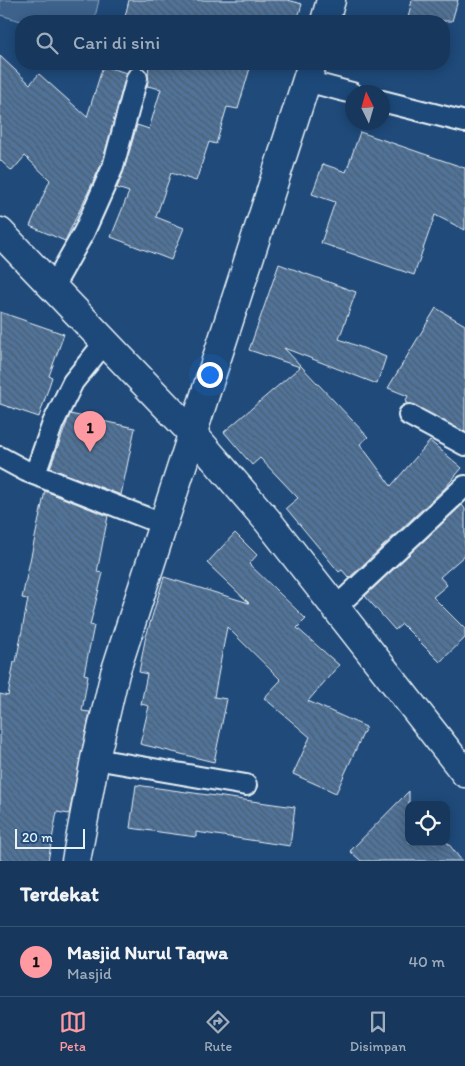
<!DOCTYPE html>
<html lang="id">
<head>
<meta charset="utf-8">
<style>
  body { margin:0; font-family:Itim,sans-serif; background:#244365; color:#f1f3f6 }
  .controls { position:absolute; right:15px; bottom:15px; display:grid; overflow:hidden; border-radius:10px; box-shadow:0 2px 12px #0003 }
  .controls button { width:45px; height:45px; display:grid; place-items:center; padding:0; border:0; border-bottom:1px solid #365272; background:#17385c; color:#f1f3f6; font:25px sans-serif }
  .compass { position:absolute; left:345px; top:85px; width:45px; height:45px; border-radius:50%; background:#17385c; box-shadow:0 2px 12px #0003; rotate:355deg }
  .scale { position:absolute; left:15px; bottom:12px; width:70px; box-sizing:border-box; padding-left:5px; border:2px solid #e8f1f8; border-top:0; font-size:14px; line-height:18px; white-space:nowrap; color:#e8f1f8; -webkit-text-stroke:4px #1f4a7a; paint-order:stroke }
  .you { position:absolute; left:209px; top:374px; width:18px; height:18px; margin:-12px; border:4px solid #fff; border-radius:50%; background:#1a73e8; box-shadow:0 0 0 8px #1a73e833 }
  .badge { display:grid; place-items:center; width:32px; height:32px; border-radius:50%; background:#ff9aa2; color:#111; font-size:16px; font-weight:700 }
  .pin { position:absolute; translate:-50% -41px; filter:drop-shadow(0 1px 2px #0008) }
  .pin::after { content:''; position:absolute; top:26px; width:18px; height:15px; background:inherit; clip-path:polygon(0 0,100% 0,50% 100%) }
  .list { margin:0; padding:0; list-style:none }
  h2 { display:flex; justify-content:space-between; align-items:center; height:65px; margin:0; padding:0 20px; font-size:21px }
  h2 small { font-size:16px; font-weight:400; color:#9eacbb }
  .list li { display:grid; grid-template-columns:32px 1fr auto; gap:15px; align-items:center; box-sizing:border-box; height:70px; padding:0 20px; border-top:1px solid #365272 }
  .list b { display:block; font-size:19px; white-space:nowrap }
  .list p { margin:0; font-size:16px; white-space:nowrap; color:#9eacbb }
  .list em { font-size:16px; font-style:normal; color:#9eacbb }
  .icon { flex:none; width:28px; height:28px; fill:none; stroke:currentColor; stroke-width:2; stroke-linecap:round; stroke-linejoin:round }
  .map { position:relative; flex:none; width:465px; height:861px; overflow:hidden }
  .search { position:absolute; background:#17385c; box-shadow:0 2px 12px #0003; left:15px; right:15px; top:15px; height:55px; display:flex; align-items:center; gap:12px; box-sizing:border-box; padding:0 18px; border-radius:20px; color:#9eacbb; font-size:19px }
  .sheet { height:135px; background:#17385c }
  nav { display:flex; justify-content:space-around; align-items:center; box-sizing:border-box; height:70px; border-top:1px solid #365272; background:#17385c; font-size:14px; color:#9eacbb }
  nav a { display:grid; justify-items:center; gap:2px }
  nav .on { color:#ff9aa2 }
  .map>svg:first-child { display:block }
  .pitch { fill:#3c628c; stroke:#92aac2 }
  .building { fill:url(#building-back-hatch); stroke:#e8f1f8 }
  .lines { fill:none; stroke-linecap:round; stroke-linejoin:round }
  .street-casing { stroke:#e8f1f8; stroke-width:24 }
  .secondary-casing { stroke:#e8f1f8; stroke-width:31 }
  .highway-casing { stroke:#e8f1f8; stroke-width:31 }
  .street { stroke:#1f4a7a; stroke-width:20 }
  .secondary { stroke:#1f4a7a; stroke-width:28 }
  .highway { stroke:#1f4a7a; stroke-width:28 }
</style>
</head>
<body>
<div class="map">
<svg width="465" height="861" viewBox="0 0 465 861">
  <defs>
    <pattern id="building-back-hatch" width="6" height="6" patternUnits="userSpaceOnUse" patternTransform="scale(1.25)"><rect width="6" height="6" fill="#517399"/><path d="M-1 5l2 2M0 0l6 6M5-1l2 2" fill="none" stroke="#4c5e72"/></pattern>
  </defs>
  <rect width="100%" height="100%" fill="#1f4a7a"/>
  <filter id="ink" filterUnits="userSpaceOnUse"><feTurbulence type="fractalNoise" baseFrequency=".02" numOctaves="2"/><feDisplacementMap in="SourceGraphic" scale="10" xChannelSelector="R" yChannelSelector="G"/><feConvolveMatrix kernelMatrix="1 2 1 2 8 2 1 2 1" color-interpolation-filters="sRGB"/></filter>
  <g filter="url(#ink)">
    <!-- pitch -->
    <polygon class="pitch" points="0,0 99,0 94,21 21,21 0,15"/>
    <!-- building -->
    <g class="building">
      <polygon points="129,0 288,0 302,4 297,21 124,21"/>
      <polygon points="412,0 458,0 452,21 421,21 408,18"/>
      <polygon points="0,56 30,84 39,74 87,117 103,66 127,73 102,163 65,241 30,226 50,180 25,156 12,171 0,160"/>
      <polygon points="149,64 235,64 250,68 238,109 227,107 216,144 209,142 196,181 171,173 156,217 184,228 171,260 111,237 129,192 117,188 124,170 137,125 149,129 161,89 147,86"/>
      <polygon points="360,132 465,168 465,230 435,215 414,275 321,243 335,202 312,194 323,164 346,172"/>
      <polygon points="279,264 356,292 339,339 386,357 377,384 284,348 368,437 360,444 391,486 430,441 462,468 446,487 349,578 342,570 339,572 286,508 298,498 260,458 252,465 224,432 300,367 249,350"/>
      <polygon points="436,308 465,325 465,432 405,402 408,396 388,388"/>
      <polygon points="0,312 64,334 49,376 52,377 39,417 0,404"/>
      <polygon points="70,414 135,428 121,495 50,468"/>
      <polygon points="45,491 108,516 97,572 103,573 90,625 94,626 84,674 88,675 82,711 90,712 69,814 57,812 48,861 0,861 0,694 8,696 14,662 16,662 28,599 22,598"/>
      <polygon points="462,505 465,509 465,555 440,577 447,585 433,597 465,629 465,638 440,662 402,624 395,630 365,596"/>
      <polygon points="235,533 257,555 249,564 306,619 297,628 339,665 308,701 366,727 336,793 293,774 310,737 264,698 281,680 227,627 214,697 227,699 214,762 140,744 149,706 141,704 147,674 139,672 145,640 164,577 249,603 207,563"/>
      <polygon points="136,785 295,807 290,846 196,832 196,837 130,828"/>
      <polygon points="409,791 409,842 447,842 462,861 361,861 350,851"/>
    </g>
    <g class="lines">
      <!-- street casing -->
      <g class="street-casing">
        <g id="street">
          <polyline points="306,81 352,93"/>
          <polyline points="382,101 465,122"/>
          <polyline points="53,287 84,232 113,167 137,78"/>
          <polyline points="409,415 465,445"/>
          <polyline points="0,457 26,471 165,525"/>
          <polyline points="35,474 53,423 73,382 105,342"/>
          <polyline points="335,608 465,486"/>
          <polyline points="95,759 246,785"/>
        </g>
      </g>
      <!-- secondary casing -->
      <g class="secondary-casing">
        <polyline id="secondary" points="0,232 193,434 267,520 465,773"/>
      </g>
      <!-- highway casing -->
      <g class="highway-casing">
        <g id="highway">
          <polyline points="325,21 331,0"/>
          <polyline points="76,861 95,759 115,673 312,64"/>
        </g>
      </g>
      <!-- street -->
      <use href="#street" class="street"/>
      <!-- secondary -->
      <use href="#secondary" class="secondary"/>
      <!-- highway -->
      <use href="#highway" class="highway"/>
    </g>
  </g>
</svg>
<div class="controls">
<button><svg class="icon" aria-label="locate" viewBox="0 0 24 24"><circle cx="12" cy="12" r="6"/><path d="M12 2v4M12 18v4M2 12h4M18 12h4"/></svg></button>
</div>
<svg class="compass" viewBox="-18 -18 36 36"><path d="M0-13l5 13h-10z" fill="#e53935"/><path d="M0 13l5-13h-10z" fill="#9eacbb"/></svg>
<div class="scale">20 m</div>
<div class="you"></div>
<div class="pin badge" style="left:90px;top:452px">1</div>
<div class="search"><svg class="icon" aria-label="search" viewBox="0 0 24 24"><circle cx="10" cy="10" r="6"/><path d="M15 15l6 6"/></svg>Cari di sini</div>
</div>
<section class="sheet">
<h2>Terdekat<small></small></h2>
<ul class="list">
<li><span class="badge">1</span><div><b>Masjid Nurul Taqwa</b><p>Masjid</p></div><em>40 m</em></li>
</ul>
</section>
<nav>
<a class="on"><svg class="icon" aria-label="map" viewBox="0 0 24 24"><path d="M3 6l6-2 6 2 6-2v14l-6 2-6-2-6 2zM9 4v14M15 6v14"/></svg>Peta</a>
<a><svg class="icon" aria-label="directions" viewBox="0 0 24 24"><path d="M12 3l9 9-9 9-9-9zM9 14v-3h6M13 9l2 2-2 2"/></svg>Rute</a>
<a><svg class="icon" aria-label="saved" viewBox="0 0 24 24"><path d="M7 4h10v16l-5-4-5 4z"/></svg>Disimpan</a>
</nav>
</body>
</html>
